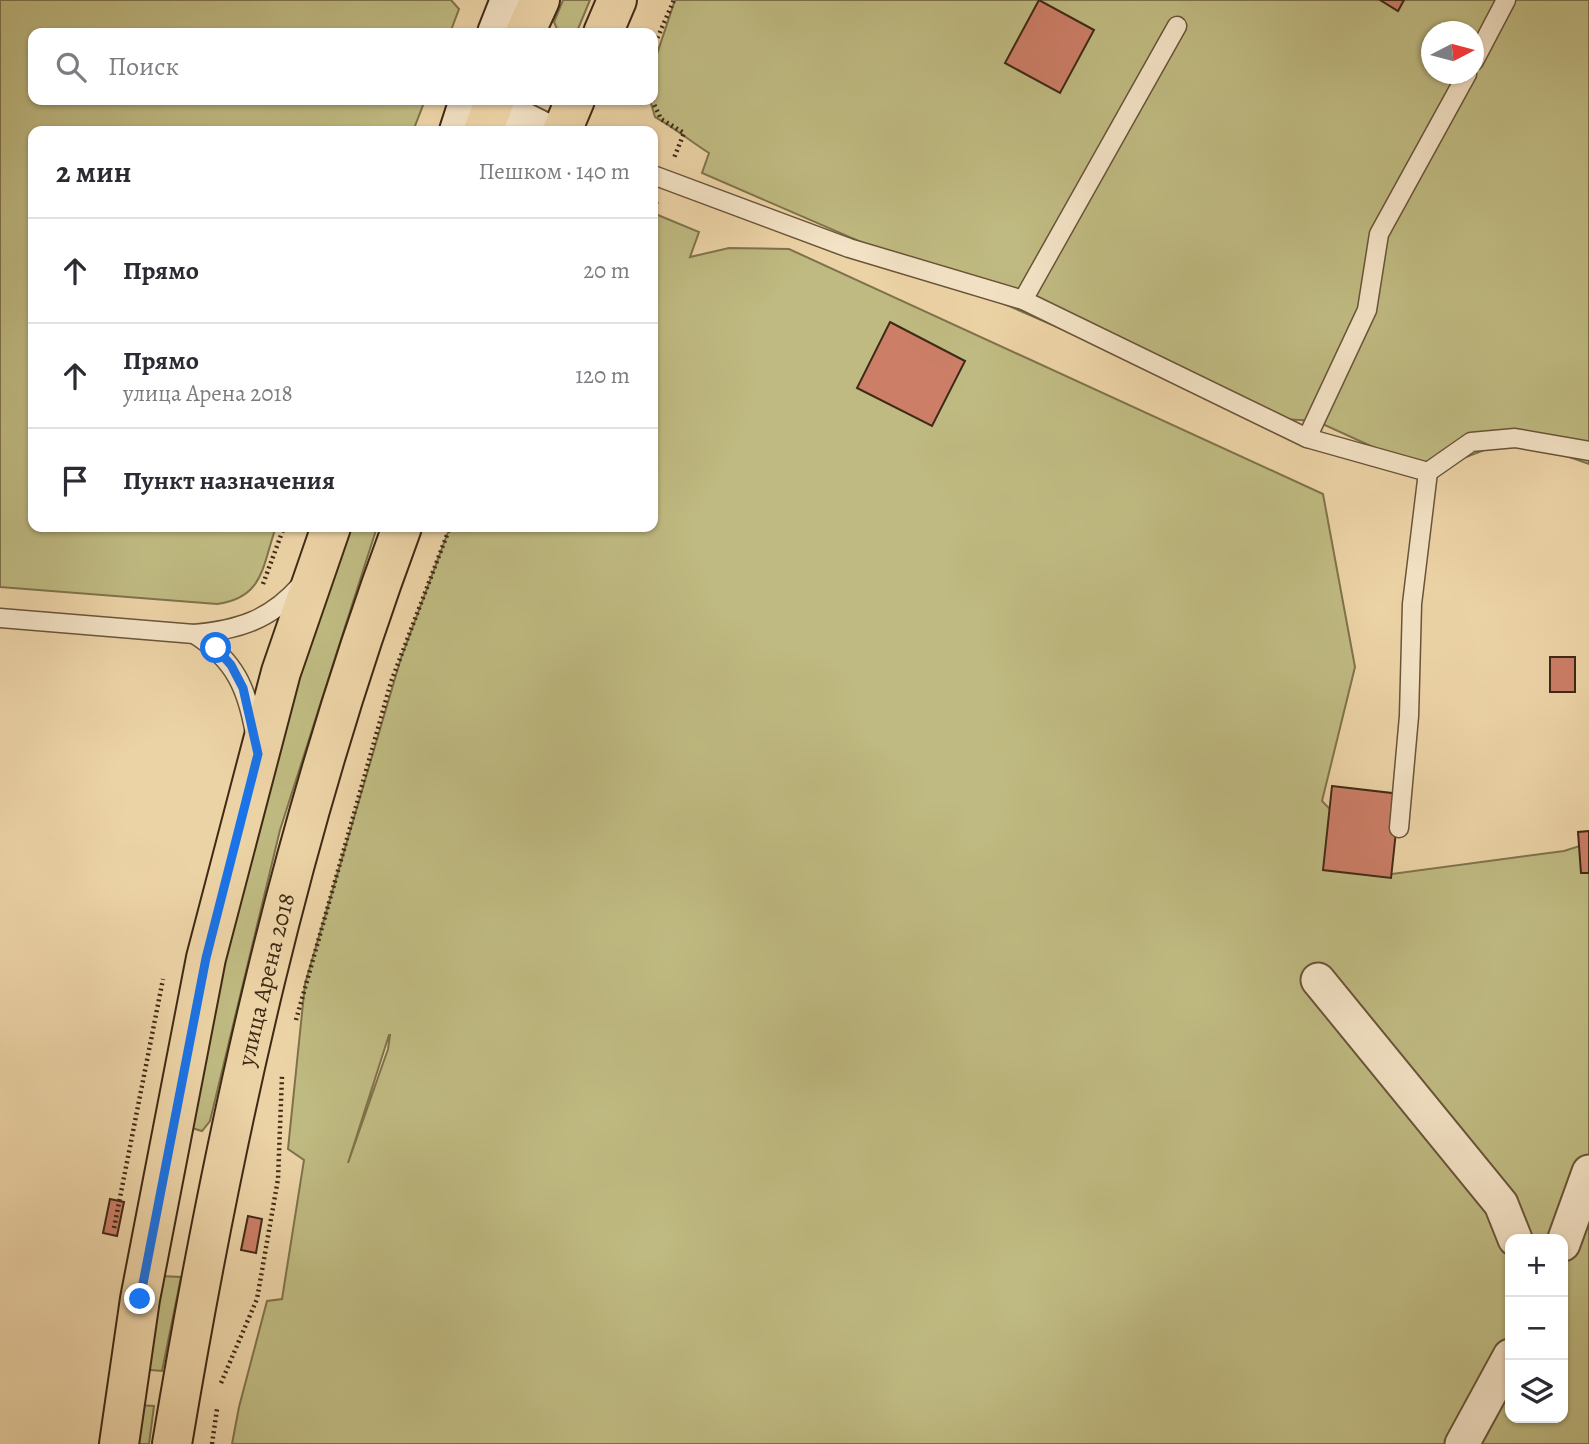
<!DOCTYPE html>
<html lang="ru">
<head>
<meta charset="utf-8">
<style>
  body { margin:0; font-family:Alegreya,serif; background:#f7f7f7; color:#2b2b33 }
  .controls { position:absolute; right:21px; bottom:21px; display:grid; overflow:hidden; border-radius:14px; box-shadow:0 2px 5px #0004 }
  .controls button { width:63px; height:63px; display:grid; place-items:center; padding:0; border:0; border-bottom:2px solid #e1e1e2; background:#fff; color:#2b2b33; font:35px sans-serif }
  .compass { position:absolute; left:1421px; top:21px; width:63px; height:63px; border-radius:50%; background:#fff; box-shadow:0 2px 5px #0004; rotate:84deg }
  .stop { position:absolute; width:21px; height:21px; margin:-16px; border:5px solid #1a73e8; border-radius:50%; background:#fff }
  .stop.end { background:#1a73e8; border-color:#fff; box-shadow:0 2px 7px #0008 }
  .list { margin:0; padding:0; list-style:none }
  h2 { display:flex; justify-content:space-between; align-items:center; height:91px; margin:0; padding:0 28px; font-size:30px }
  h2 small { font-size:23px; font-weight:400; color:#7c7c81 }
  .list li { display:grid; grid-template-columns:46px 1fr auto; gap:21px; align-items:center; box-sizing:border-box; height:105px; padding:0 28px; border-top:2px solid #e1e1e2 }
  .list b { display:block; font-size:26px; white-space:nowrap }
  .list p { margin:0; font-size:23px; white-space:nowrap; color:#7c7c81 }
  .list em { font-size:23px; font-style:normal; color:#7c7c81 }
  .icon { flex:none; width:38px; height:38px; fill:none; stroke:currentColor; stroke-width:2; stroke-linecap:round; stroke-linejoin:round }
  .map { position:relative; flex:none; width:1589px; height:1444px; overflow:hidden }
  .search { position:absolute; background:#fff; box-shadow:0 2px 5px #0004; left:28px; top:28px; width:630px; height:77px; display:flex; align-items:center; gap:18px; box-sizing:border-box; padding:0 24px; border-radius:14px; color:#7c7c81; font-size:26px }
  .panel { position:absolute; background:#fff; box-shadow:0 2px 5px #0004; left:28px; top:126px; width:630px; height:406px; border-radius:14px }
  .map>svg:first-child { display:block }
  .green { fill:#bfba81; stroke:#7f724b; stroke-width:2; fill-rule:evenodd }
  .building { fill:#cc7e67; stroke:#3f2a15; stroke-width:2 }
  .lines { fill:none; stroke-linecap:round; stroke-linejoin:round }
  .lane-casing { stroke:#6a5439; stroke-width:21 }
  .street-casing { stroke:#6a5439; stroke-width:37 }
  .secondary-casing { stroke:#3f2a15; stroke-width:42 }
  .primary-casing { stroke:#3f2a15; stroke-width:42 }
  .path { stroke:#3f2a15; stroke-width:4.5; stroke-dasharray:2 3.5; stroke-linecap:butt }
  .lane { stroke:#f3e2c5; stroke-width:18 }
  .street { stroke:#f3e2c5; stroke-width:33 }
  .secondary { stroke:#f3e2c5; stroke-width:38 }
  .primary { stroke:#ecd3a6; stroke-width:38 }
  .route { stroke:#1a73e8; stroke-width:9 }
  .labels { text-anchor:middle; stroke-width:5; stroke-linejoin:round; paint-order:stroke }
  .street-label { font-size:24px; fill:#3f2a15; stroke:#f3e2c5 }
</style>
</head>
<body>
<div class="map">
<svg width="1589" height="1444" viewBox="0 0 1589 1444">
  <rect width="100%" height="100%" fill="#ecd3a6"/>
  <filter id="stains"><feTurbulence type="fractalNoise" baseFrequency=".00286" numOctaves="4"/><feColorMatrix values="0 0 0 0 .2 0 0 0 0 .09 0 0 0 0 .02 0 0 0 .5 -.17"/></filter>
  <radialGradient id="worn" r=".72"><stop offset=".6" stop-color="#630" stop-opacity="0"/><stop offset="1" stop-color="#630" stop-opacity=".3"/></radialGradient>
  <!-- green -->
  <g class="green">
    <path d="M0,0H451L459,9L450,33H33V100H425L413,131H33V527H276C262,566 264,598 217,604L0,587Z"/>
    <polygon points="563,0 590,0 578,29 568,33 557,29 554,22"/>
    <path d="M675,0H1589V464L1515,438L1428,472L1316,421L1267,418L702,173L709,153C690,141 675,128 655,117L650,100H653V66ZM1432,32H1474V74H1432Z"/>
    <path d="M653,213L699,232L690,257L729,248L789,249L1323,494L1355,667L1322,801L1392,874L1564,851L1589,843V1444H232L239,1407L267,1301L282,1299L304,1160L288,1149L305,984L401,658L450,527H653ZM390,1035L388,1049L348,1163L389,1035ZM1510,1239H1563V1418H1510Z"/>
    <polygon points="347,527 377,527 280,830 210,1121 202,1131 185,1126 255,803"/>
    <polygon points="161,1276 181,1277 162,1371 140,1369"/>
    <polygon points="137,1405 154,1406 149,1444 131,1444"/>
  </g>
  <!-- building -->
  <g class="building">
    <polygon points="1039,0 1094,30 1060,93 1005,63"/>
    <polygon points="1380,0 1404,0 1398,11"/>
    <polygon points="890,322 965,361 932,426 857,388"/>
    <rect x="1550" y="657" width="25" height="35"/>
    <polygon points="1332,786 1400,794 1391,878 1323,870"/>
    <polygon points="1589,831 1589,873 1581,873 1578,832"/>
    <polygon points="110,1199 124,1202 117,1236 103,1233"/>
    <polygon points="248,1216 262,1219 256,1253 241,1250"/>
  </g>
  <g class="lines">
    <!-- lane casing -->
    <g class="lane-casing">
      <g id="lane">
        <polyline points="1474,61 1506,0"/>
        <polyline points="653,175 849,248 1023,300 1307,438 1367,310 1379,234 1467,74"/>
        <polyline points="1023,300 1177,26"/>
        <polyline points="1307,438 1428,472"/>
        <path d="M0,618L194,634C238,630 270,620 300,586"/>
        <path d="M194,634C235,660 247,688 255,734"/>
        <polyline points="1399,828 1409,716 1412,604 1428,472 1471,442 1515,438 1589,451"/>
      </g>
    </g>
    <!-- street casing -->
    <g class="street-casing">
      <g id="street">
        <polyline points="493,104 547,131"/>
        <polyline points="1318,980 1501,1204 1515,1239"/>
        <polyline points="1563,1244 1589,1172"/>
        <polyline points="1462,1444 1510,1356"/>
      </g>
    </g>
    <!-- secondary casing -->
    <g class="secondary-casing">
      <g id="secondary">
        <polyline points="497,33 510,0"/>
        <polyline points="459,131 469,100"/>
      </g>
    </g>
    <!-- primary casing -->
    <g class="primary-casing">
      <g id="primary">
        <polyline points="525,33 540,0"/>
        <polyline points="603,33 617,0"/>
        <polyline points="483,131 495,100"/>
        <polyline points="562,131 575,100"/>
        <polyline points="119,1444 140,1299 206,958 281,672 331,527"/>
        <path id="s1" d="M172,1444C224,1133 292,823 402,527"/>
      </g>
    </g>
    <!-- path -->
    <g class="path">
      <polyline points="653,48 674,0"/>
      <polyline points="652,100 661,119 684,133 674,158"/>
      <polyline points="653,213 657,202"/>
      <polyline points="263,584 284,527"/>
      <polyline points="296,1020 391,682 450,527"/>
      <polyline points="114,1228 163,979"/>
      <polyline points="221,1383 257,1299 278,1179 282,1076"/>
      <polyline points="212,1444 217,1409"/>
    </g>
    <!-- lane -->
    <use href="#lane" class="lane"/>
    <!-- street -->
    <use href="#street" class="street"/>
    <!-- secondary -->
    <use href="#secondary" class="secondary"/>
    <!-- primary -->
    <use href="#primary" class="primary"/>
  </g>
  <g class="lines">
    <!-- route -->
    <polyline class="route" points="140,1299 206,958 258,754 243,688 231,665 216,648"/>
  </g>
  <g class="labels">
    <!-- street labels -->
    <g class="street-label">
      <text dy="8" stroke="none"><textPath href="#s1" startOffset="474">улица Арена 2018</textPath></text>
    </g>
  </g>
  <rect width="100%" height="100%" filter="url(#stains)"/>
  <rect width="100%" height="100%" fill="url(#worn)"/>
</svg>
<div class="controls">
<button>+</button>
<button>−</button>
<button><svg class="icon" aria-label="layers" viewBox="0 0 24 24"><path d="M12 4l9 5-9 5-9-5zM3 14l9 5 9-5"/></svg></button>
</div>
<svg class="compass" viewBox="-18 -18 36 36"><path d="M0-13l5 13h-10z" fill="#e53935"/><path d="M0 13l5-13h-10z" fill="#7c7c81"/></svg>
<div class="stop" style="left:216px;top:648px"></div>
<div class="stop end" style="left:140px;top:1299px"></div>
<div class="search"><svg class="icon" aria-label="search" viewBox="0 0 24 24"><circle cx="10" cy="10" r="6"/><path d="M15 15l6 6"/></svg>Поиск</div>
<section class="panel">
<h2>2 мин<small>Пешком · 140 m</small></h2>
<ul class="list">
<li><svg class="icon" aria-label="ahead" viewBox="0 0 24 24"><path d="M12 20V5M6 11l6-6 6 6"/></svg><div><b>Прямо</b></div><em>20 m</em></li>
<li><svg class="icon" aria-label="ahead" viewBox="0 0 24 24"><path d="M12 20V5M6 11l6-6 6 6"/></svg><div><b>Прямо</b><p>улица Арена 2018</p></div><em>120 m</em></li>
<li><svg class="icon" aria-label="arrive" viewBox="0 0 24 24"><path d="M6 21V4h12l-3 4 3 4H6"/></svg><div><b>Пункт назначения</b></div></li>
</ul>
</section>
</div>
</body>
</html>
